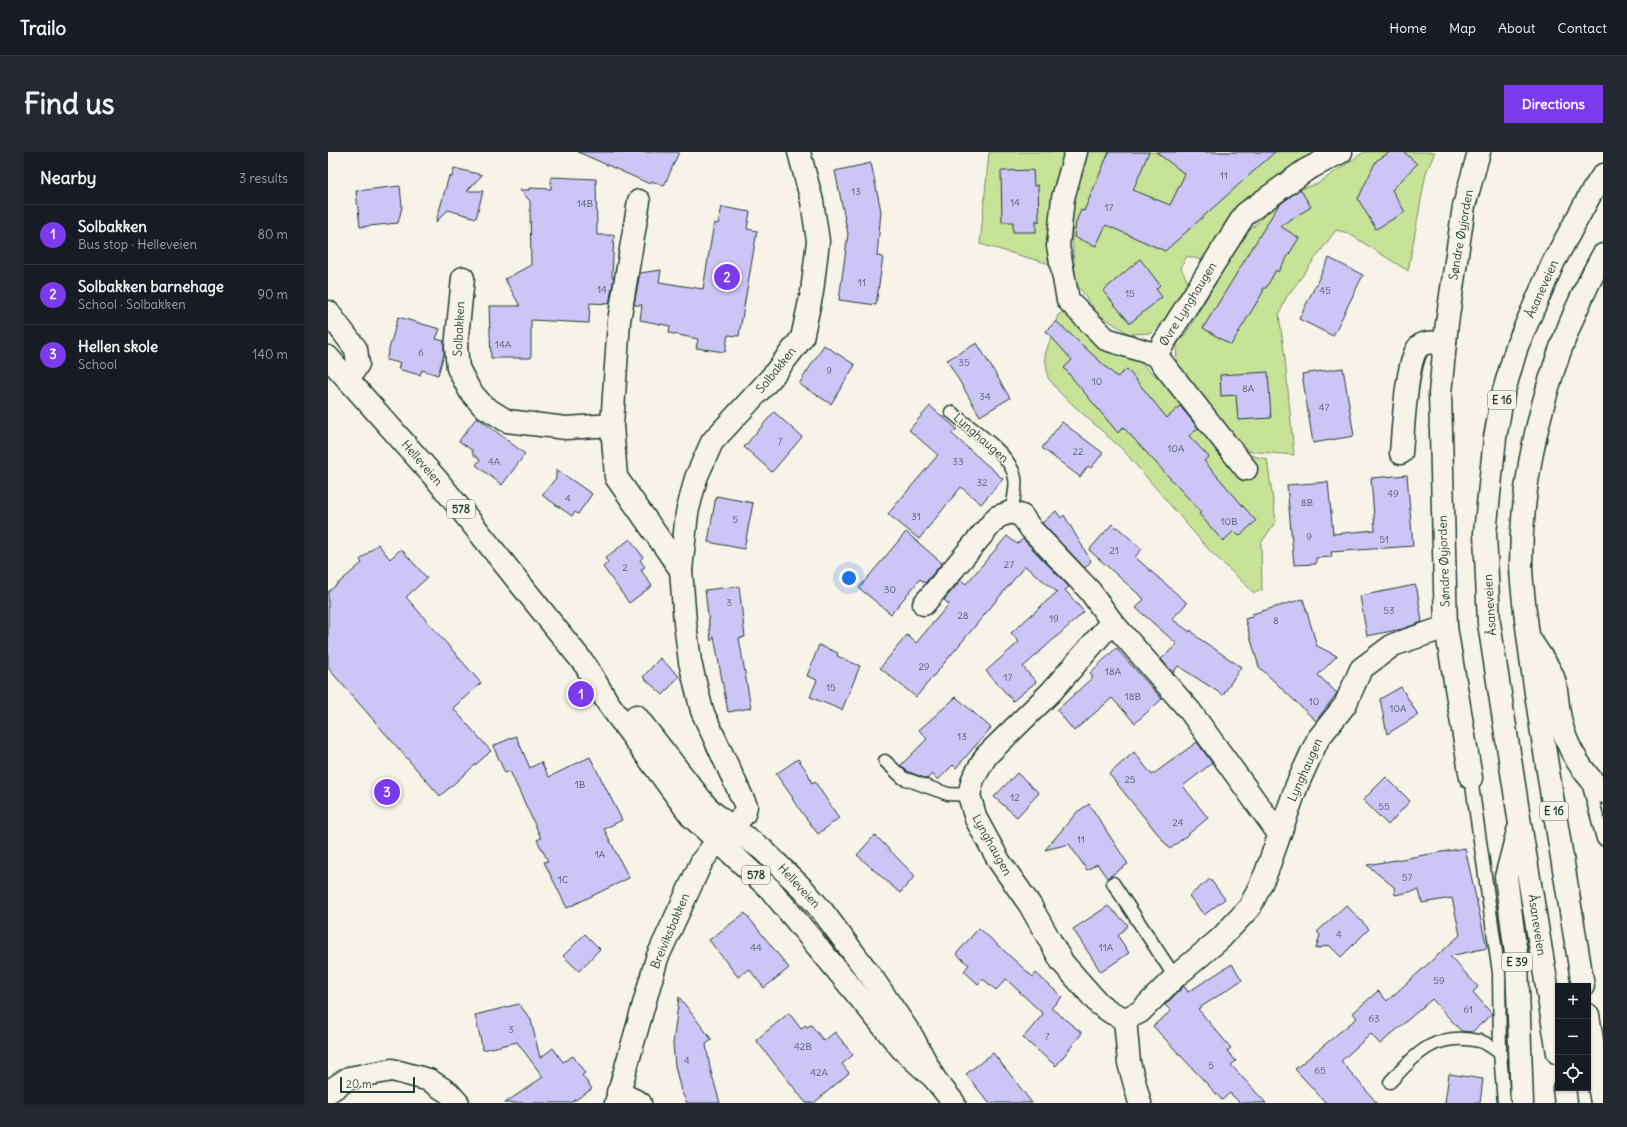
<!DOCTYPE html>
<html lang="en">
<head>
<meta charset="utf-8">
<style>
  body { margin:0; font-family:Delius,sans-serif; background:#242831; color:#f1f3f6 }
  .controls { position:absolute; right:12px; bottom:12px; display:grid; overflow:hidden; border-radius:0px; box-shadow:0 1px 3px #0004 }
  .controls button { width:36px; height:36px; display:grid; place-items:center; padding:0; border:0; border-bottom:1px solid #363941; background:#171b24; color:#f1f3f6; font:20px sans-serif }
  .scale { position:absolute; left:12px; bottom:10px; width:75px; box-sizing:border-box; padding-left:4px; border:2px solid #1f3d34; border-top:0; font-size:11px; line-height:14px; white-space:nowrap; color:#1f3d34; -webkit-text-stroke:3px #f7f3e8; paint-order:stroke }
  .you { position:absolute; left:521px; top:426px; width:14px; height:14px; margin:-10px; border:3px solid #fff; border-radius:50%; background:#1a73e8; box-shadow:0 0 0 6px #1a73e833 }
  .badge { display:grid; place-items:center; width:26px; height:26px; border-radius:50%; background:#7c3aed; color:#fff; font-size:13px; font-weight:700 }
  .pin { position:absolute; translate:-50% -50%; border:2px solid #fff; box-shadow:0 1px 4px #0006 }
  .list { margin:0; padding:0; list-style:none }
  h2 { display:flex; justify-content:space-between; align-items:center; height:52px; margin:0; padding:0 16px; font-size:17px }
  h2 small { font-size:13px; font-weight:400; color:#9ea1a6 }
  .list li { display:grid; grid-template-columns:26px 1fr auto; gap:12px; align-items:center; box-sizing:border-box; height:60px; padding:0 16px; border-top:1px solid #363941 }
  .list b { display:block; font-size:15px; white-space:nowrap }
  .list p { margin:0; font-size:13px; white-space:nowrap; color:#9ea1a6 }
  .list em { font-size:13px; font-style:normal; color:#9ea1a6 }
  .icon { flex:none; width:22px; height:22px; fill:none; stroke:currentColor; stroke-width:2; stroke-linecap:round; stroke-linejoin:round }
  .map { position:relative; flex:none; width:1275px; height:951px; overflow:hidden; border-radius:0px }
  header { display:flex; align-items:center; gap:24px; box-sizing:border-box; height:56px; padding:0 20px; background:#171b24; border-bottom:1px solid #363941 }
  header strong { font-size:19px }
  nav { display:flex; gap:22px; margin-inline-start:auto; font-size:14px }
  .intro { display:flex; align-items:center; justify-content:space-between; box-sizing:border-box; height:96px; padding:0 24px }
  h1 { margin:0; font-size:28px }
  .button { padding:10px 18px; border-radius:0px; background:#7c3aed; color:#fff; font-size:14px; font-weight:700 }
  main { display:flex; gap:24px; padding:0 24px }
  aside { flex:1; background:#171b24; border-radius:0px; box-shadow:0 1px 3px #0004 }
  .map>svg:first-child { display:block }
  .green { fill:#c8e298; stroke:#749066 }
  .building { fill:#cec5f7; stroke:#1f3d34 }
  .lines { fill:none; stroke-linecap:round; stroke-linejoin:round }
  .service-casing { stroke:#1f3d34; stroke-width:15 }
  .minor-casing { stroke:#1f3d34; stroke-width:25 }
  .tertiary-casing { stroke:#1f3d34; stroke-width:25 }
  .primary-casing { stroke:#1f3d34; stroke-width:25 }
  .trunk-casing { stroke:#1f3d34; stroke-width:25 }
  .service { stroke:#f7f3e8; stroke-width:12 }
  .minor { stroke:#f7f3e8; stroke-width:22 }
  .tertiary { stroke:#f7f3e8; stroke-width:22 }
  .primary { stroke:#f7f3e8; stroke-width:22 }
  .trunk { stroke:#f7f3e8; stroke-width:22 }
  .labels { text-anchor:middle; stroke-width:3; stroke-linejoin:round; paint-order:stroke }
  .number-label { font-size:10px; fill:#4b5f65 }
  .shield { fill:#f7f3e8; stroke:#60746a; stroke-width:1 }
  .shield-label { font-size:11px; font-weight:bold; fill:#1f3d34 }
  .street-label { font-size:12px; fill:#1f3d34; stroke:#f7f3e8 }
</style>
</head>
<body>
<header>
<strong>Trailo</strong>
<nav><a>Home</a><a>Map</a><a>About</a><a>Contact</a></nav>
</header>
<div class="intro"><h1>Find us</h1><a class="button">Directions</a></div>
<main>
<aside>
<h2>Nearby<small>3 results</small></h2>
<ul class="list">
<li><span class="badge">1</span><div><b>Solbakken</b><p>Bus stop · Helleveien</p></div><em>80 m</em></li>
<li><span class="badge">2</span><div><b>Solbakken barnehage</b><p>School · Solbakken</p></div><em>90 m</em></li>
<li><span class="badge">3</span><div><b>Hellen skole</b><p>School</p></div><em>140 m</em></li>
</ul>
</aside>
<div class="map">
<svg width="1275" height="951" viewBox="0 0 1275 951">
  <rect width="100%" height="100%" fill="#f7f3e8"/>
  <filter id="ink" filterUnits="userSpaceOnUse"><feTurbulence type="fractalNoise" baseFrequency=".025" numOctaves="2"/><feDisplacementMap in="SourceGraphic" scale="8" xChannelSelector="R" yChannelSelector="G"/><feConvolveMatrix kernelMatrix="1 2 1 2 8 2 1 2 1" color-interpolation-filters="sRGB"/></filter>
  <g filter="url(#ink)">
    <!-- green -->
    <g class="green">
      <polygon points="661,0 738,0 725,49 722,112 652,92"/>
      <path d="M758,0H994L917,46L904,61L877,109L859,104L853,116C855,121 859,126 859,131C862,144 832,171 823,181L801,182L769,161L748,131L744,89V43Z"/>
      <polygon points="1036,0 1107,0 1098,21 1080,119 1020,81 1008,78 958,146 951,163 957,206 966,303 918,299 869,246 848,214 849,191 857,183 896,117 920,80 948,52 972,37 989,32"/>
      <polygon points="738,158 810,209 852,244 902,299 939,307 948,369 933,391 934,438 926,441 881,398 795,298 733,242 720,226 717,203 730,163"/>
    </g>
    <!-- building -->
    <g class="building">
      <polygon points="250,0 351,0 336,34 324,29 322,32"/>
      <polygon points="781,0 821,0 805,38 842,53 857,22 828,0 947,0 837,99 778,73 768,94 746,85 748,70 753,58 756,59"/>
      <polygon points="1062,0 1076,0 1089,12 1064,38 1077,60 1048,77 1030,47 1048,9"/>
      <polygon points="543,11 553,59 549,104 555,105 548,153 511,148 520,82 507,19"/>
      <polygon points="126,16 154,23 139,39 155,39 148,66 120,58 108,70 121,24 124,25"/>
      <polygon points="705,18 706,34 710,33 711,70 708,68 708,80 685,80 685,70 674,70 673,19"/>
      <polygon points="223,25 268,27 269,83 286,83 284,125 286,125 281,152 262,151 261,171 203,168 203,206 163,206 161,154 192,154 177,127 203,113 202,49 192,38 201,38 201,36 223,37"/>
      <polygon points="72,34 74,55 70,71 32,75 28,39"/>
      <polygon points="972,37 983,55 952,74 971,86 950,120 948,118 938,136 935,136 935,140 903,193 875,176 950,54"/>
      <polygon points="394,55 422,60 419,77 429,79 411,184 400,183 397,200 368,196 370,187 341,181 342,174 312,168 314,153 306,153 312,121 333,118 331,130 375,137 386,71 390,72"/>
      <polygon points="1001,106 1035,123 1005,184 971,167"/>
      <polygon points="812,107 832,133 828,137 834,145 802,171 775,139"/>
      <polygon points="70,165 112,177 108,187 116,189 116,202 110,223 94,218 92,223 70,217 72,211 58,208"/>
      <polygon points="728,169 789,225 799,217 839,266 852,254 870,276 861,284 881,305 876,309 928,369 911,384 906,379 895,389 871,362 873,360 795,275 790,281 736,216 744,208 718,179"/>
      <polygon points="649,191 682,246 652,264 619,208"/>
      <polygon points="496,193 527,213 503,252 471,232"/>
      <polygon points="1015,216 1026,284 985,291 974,222"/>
      <polygon points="940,220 943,266 910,268 908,243 893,244 892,223"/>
      <polygon points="602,254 629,277 623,281 675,327 653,352 633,335 591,387 560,362 610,303 581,278"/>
      <polygon points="446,260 474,285 444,320 416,295"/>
      <polygon points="149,265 197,302 174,333 148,313 152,308 144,301 145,299 131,289"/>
      <polygon points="734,270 775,301 763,316 760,314 752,325 714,296"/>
      <polygon points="228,317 264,342 250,362 247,360 244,364 214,343 228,326"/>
      <polygon points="1079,323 1085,394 1003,400 1004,405 988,406 988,412 966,413 959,333 1000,330 1005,382 1047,378 1043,326"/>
      <polygon points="388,344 425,351 416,397 380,390"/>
      <polygon points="728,359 733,366 736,363 763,409 757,416 714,371"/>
      <polygon points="784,372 788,376 789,375 814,397 807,405 859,451 844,467 862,480 863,478 869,485 913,515 895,543 850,514 845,521 833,507 849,492 808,456 816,447 761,398"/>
      <polygon points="578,380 614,411 597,431 592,427 563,462 531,436"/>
      <polygon points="679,384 689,392 695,387 741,435 737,438 756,460 695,515 708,530 685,549 658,519 691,490 683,481 729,440 697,414 588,545 552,516 579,483 588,491 621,452 616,448 633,428 638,432"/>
      <polygon points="302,387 315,405 312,408 317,415 313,418 324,434 301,451 275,415 280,410 277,406"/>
      <polygon points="50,392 62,407 73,397 99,426 78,445 153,531 125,556 163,599 112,644 0,516 0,440 34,411 32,408"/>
      <polygon points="1087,433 1089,437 1094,470 1074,477 1039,484 1032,444"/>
      <polygon points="411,434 417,485 411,486 423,556 400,560 386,485 383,489 377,438"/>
      <polygon points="975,447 989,494 1009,504 990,523 1009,541 988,569 931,515 917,467 924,465 924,462"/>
      <polygon points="491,493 510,501 509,504 532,514 514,558 482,545 489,528 479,524"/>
      <polygon points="788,496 834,547 807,571 784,546 746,579 729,558 765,525 762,521"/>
      <polygon points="332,506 351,524 335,543 315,525"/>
      <polygon points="1073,535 1090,563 1059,582 1052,547"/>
      <polygon points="628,545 663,576 628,616 625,613 610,628 604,622 599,627 579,619 573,613 599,587 591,578"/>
      <polygon points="188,584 202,616 213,610 221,625 262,605 294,668 276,677 301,726 239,756 216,710 220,709 209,688 213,686 182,619 177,621 165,594"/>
      <polygon points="869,590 884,611 855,634 880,666 842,697 781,622 806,600 824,623"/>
      <polygon points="470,607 480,621 484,632 487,630 511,666 490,682 464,647 465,646 448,622"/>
      <polygon points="689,621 711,641 689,665 666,645"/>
      <polygon points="1058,625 1082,649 1060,673 1035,648"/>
      <polygon points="761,652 800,712 779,726 769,712 759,718 741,692 717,698 749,660"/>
      <polygon points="547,683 587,724 572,741 529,703"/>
      <polygon points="1137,696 1159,796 1122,804 1150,835 1145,840 1164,862 1144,880 1133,879 1104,847 1052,892 1043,882 1013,909 1049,951 998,951 967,917 1029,866 1025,861 1050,839 1059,849 1132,783 1124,746 1094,751 1091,738 1067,743 1066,735 1039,713"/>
      <polygon points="882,727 897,747 876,763 861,744"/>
      <polygon points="1018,753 1041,777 1013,805 1001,793 988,797 992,783 989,780"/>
      <polygon points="780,754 800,773 790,784 801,801 773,820 745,777"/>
      <polygon points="417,761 461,816 436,836 421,817 410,825 381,788"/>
      <polygon points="651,776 705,825 708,821 734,845 723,856 754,881 728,914 695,886 715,862 678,827 668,838 655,827 650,832 636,819 641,813 628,802"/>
      <polygon points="257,782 272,797 251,819 235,804"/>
      <polygon points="904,812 914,828 870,857 903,896 899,899 908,909 903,913 938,951 912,951 902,941 894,948 825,874 843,859 837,853 856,834 860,840"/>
      <polygon points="351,845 384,888 378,892 382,916 392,951 359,951 353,939 347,914 345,892"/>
      <polygon points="191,852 203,868 212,906 225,896 235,910 245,904 257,921 254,923 264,937 243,951 177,951 215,925 189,890 155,898 147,863"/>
      <polygon points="461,861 473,877 477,873 479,875 483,873 496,889 507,880 525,903 514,912 521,921 486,951 478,951 428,888"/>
      <polygon points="665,901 681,921 704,951 661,951 638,922"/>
      <polygon points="1121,922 1155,927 1152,951 1117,951"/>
    </g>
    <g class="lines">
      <!-- service casing -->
      <g class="service-casing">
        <g id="service">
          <path d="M623,260C641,275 683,301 687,326C689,336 685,349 683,360"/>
          <polyline points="557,609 575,626 620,642 641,643"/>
          <polyline points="1143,626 1171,821 1172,901"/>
          <polyline points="1260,630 1275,687"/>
          <polyline points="785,731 847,825"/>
          <path d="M1062,930C1089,901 1108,879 1151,889C1158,890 1166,897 1172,901L1176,951"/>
        </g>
      </g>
      <!-- minor casing -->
      <g class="minor-casing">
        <g id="minor">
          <polyline points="748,0 735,46 730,94 740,148 778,187 828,203 917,62 978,18 1013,0"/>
          <polyline points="135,126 128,195 130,216 142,239 155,254 179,269 238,276 284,273 288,325 353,418"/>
          <polyline points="0,160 28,197 30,212 20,228"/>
          <polyline points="828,203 918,317"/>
          <polyline points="284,273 291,169 311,49"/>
          <path d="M1073,301C1075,282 1078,202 1093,193C1099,189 1109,191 1117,191"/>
          <polyline points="596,452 669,365 683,360 694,364 703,377 762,439 784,470"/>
          <polyline points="1143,626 1118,475 1112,241 1119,171 1136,54 1151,0"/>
          <polyline points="404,675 416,662 418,654 374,559 362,510 357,471 353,418 359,361 368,326 384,290 443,226 474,186 484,140 490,89 484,49 471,0"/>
          <polyline points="951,682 862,559 784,470 723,540 658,604 645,627 641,643 648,667 671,709 702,753 734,810 771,852 784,861 797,867 812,860 847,825 892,787 922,755 938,721 969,633 990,587 1017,553 1033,517 1065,493 1118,475"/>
          <polyline points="797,867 801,911 812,951"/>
          <polyline points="0,940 21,926 64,918 101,928 121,941 130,951"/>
          <polyline points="290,940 312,951"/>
        </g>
      </g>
      <!-- tertiary casing -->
      <g class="tertiary-casing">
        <polyline id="tertiary" points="288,951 329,806 374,709 390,688 404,676"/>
      </g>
      <!-- primary casing -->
      <g class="primary-casing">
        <g id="primary">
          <polyline points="0,205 110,329 258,514 280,551 364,665 443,738 574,897 606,926"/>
          <polyline points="308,564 378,654 390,665 434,697 475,737 495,760 545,827 585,886 606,926 626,951"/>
        </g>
      </g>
      <!-- trunk casing -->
      <g class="trunk-casing">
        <g id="trunk">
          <path d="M1204,491C1211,502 1220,513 1225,525C1229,536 1229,550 1231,561C1236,593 1252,618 1275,640"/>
          <polyline points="1190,679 1178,725 1189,810 1194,951"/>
          <path d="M1255,834C1240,739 1223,643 1209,548C1204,515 1200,483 1196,451C1195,438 1193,426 1193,413C1193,307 1224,196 1275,103"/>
          <polyline points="1260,863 1274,951"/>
          <polyline points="1230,901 1192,672 1161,471 1157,381 1167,286 1175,242 1189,194 1225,111 1262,43 1275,23"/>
          <polyline points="1236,936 1238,951"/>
        </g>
      </g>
      <!-- service -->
      <use href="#service" class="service"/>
      <!-- minor -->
      <use href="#minor" class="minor"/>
      <!-- tertiary -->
      <use href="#tertiary" class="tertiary"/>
      <!-- primary -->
      <use href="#primary" class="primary"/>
      <!-- trunk -->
      <use href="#trunk" class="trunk"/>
    </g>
  </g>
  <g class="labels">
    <!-- number labels -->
    <g class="number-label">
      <text x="896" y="27">11</text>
      <text x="528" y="43">13</text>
      <text x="687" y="54">14</text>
      <text x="257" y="55">14B</text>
      <text x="781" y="59">17</text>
      <text x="534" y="134">11</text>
      <text x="274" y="141">14</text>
      <text x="997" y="142">45</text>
      <text x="802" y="145">15</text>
      <text x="175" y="196">14A</text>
      <text x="93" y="204">6</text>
      <text x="636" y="214">35</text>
      <text x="501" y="222">9</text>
      <text x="769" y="233">10</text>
      <text x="920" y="240">8A</text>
      <text x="657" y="248">34</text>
      <text x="996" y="259">47</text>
      <text x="452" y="293">7</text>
      <text x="848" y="300">10A</text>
      <text x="750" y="303">22</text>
      <text x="166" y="313">4A</text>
      <text x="630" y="313">33</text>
      <text x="654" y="334">32</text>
      <text x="1065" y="345">49</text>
      <text x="240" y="350">4</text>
      <text x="979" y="354">8B</text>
      <text x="588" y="368">31</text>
      <text x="407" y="371">5</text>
      <text x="901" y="373">10B</text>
      <text x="981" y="388">9</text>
      <text x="1056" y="391">51</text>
      <text x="786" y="402">21</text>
      <text x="681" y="416">27</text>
      <text x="297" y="419">2</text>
      <text x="562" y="441">30</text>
      <text x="401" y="454">3</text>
      <text x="1061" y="462">53</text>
      <text x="635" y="467">28</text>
      <text x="726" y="470">19</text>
      <text x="948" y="472">8</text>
      <text x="596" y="518">29</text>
      <text x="785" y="523">18A</text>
      <text x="680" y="529">17</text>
      <text x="503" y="539">15</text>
      <text x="805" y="548">18B</text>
      <text x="986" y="553">10</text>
      <text x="1070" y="560">10A</text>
      <text x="634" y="588">13</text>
      <text x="802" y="631">25</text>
      <text x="252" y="636">1B</text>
      <text x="687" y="649">12</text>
      <text x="1056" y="658">55</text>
      <text x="850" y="674">24</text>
      <text x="753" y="691">11</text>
      <text x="272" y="706">1A</text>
      <text x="1079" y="729">57</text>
      <text x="235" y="731">1C</text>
      <text x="1011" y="786">4</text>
      <text x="428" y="799">44</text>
      <text x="778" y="799">11A</text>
      <text x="1111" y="832">59</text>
      <text x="1140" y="861">61</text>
      <text x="1046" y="870">63</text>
      <text x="183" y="881">3</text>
      <text x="719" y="888">7</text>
      <text x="475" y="898">42B</text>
      <text x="359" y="912">4</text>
      <text x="883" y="917">5</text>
      <text x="992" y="922">65</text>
      <text x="491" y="924">42A</text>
    </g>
    <!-- shield labels -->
    <g class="shield">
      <rect x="1160" y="239" width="28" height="18" rx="3"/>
      <rect x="119" y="348" width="28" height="18" rx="3"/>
      <rect x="1212" y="650" width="28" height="18" rx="3"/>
      <rect x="414" y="714" width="28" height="18" rx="3"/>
      <rect x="1174" y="801" width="30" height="18" rx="3"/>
    </g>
    <g class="shield-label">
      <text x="1174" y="252">E 16</text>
      <text x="133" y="361">578</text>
      <text x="1226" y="663">E 16</text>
      <text x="428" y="727">578</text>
      <text x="1189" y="814">E 39</text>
    </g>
    <!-- street labels -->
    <g class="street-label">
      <text transform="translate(1133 83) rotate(-80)" y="4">Søndre Øyjorden</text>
      <text transform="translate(1214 137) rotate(-66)" y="4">Åsaneveien</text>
      <text transform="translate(860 152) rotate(-58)" y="4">Øvre Lynghaugen</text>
      <text transform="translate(131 177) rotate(-87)" y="4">Solbakken</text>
      <text transform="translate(448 218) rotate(-51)" y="4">Solbakken</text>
      <text transform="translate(653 286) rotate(41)" y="4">Lynghaugen</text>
      <text transform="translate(94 311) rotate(49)" y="4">Helleveien</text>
      <text transform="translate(1116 409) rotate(-92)" y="4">Søndre Øyjorden</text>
      <text transform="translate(1162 453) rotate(-94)" y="4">Åsaneveien</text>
      <text transform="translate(977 618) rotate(-66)" y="4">Lynghaugen</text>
      <text transform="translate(664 693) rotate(61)" y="4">Lynghaugen</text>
      <text transform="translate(471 734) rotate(47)" y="4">Helleveien</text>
      <text transform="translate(1209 773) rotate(81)" y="4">Åsaneveien</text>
      <text transform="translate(342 779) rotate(-67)" y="4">Breiviksbakken</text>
    </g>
  </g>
</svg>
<div class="controls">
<button>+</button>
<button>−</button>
<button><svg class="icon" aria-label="locate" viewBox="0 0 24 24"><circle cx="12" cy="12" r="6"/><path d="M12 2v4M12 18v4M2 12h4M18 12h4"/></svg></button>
</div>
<div class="scale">20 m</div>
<div class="you"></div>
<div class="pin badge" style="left:253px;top:542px">1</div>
<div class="pin badge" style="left:399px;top:125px">2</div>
<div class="pin badge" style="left:59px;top:640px">3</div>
</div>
</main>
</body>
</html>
